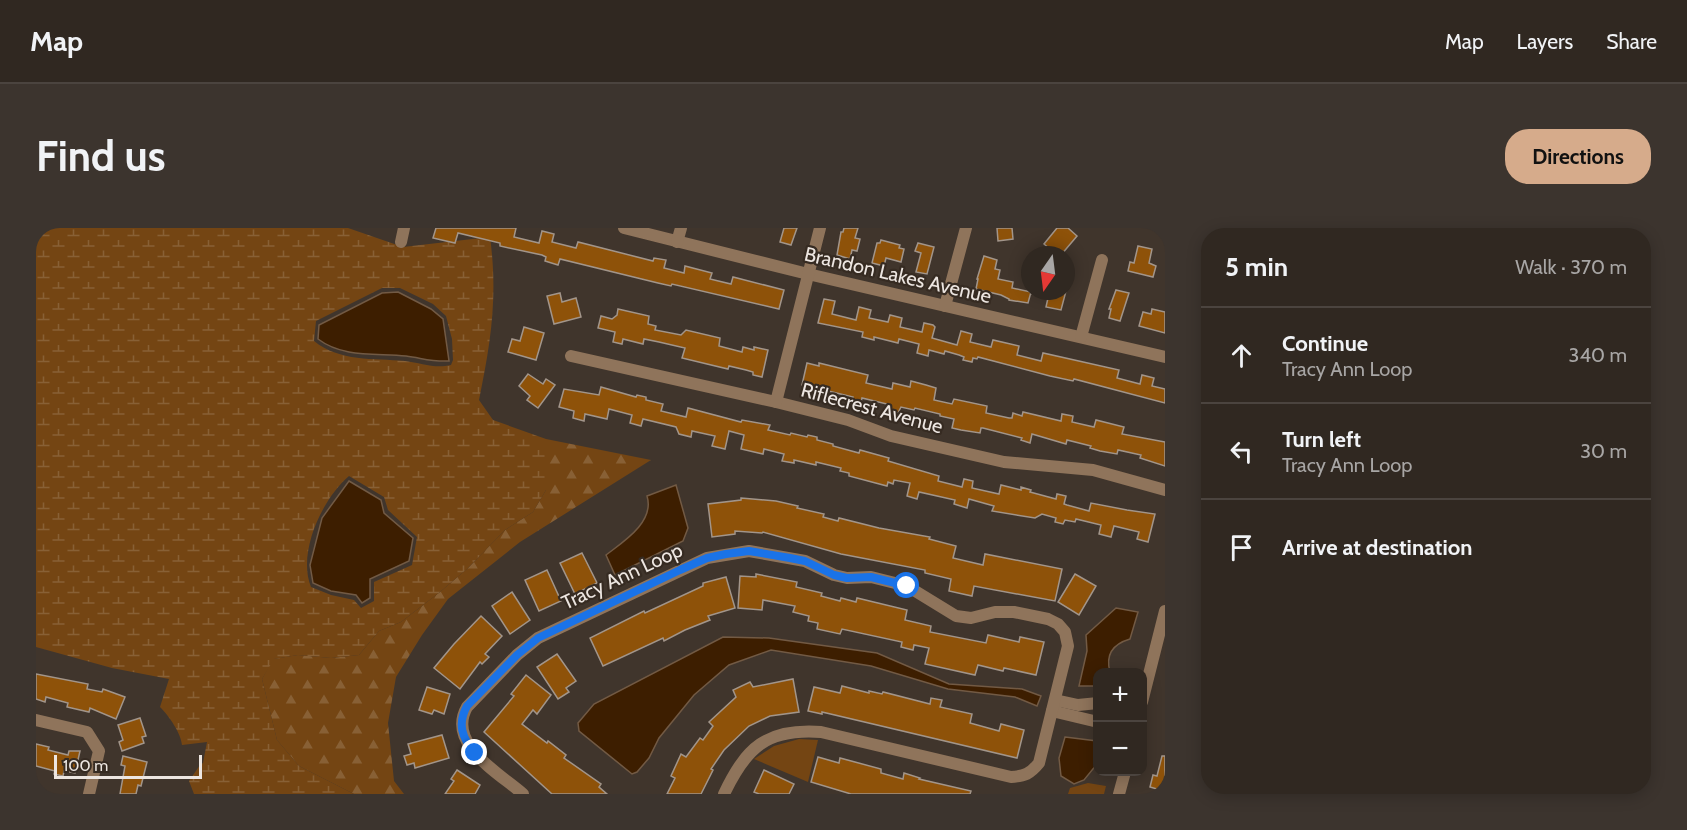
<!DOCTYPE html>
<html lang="en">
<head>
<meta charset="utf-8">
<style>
  body { margin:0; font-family:Cabin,sans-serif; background:#3c342e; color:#f1f3f6 }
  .controls { position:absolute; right:18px; bottom:18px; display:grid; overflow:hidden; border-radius:12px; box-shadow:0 3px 15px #0003 }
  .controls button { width:54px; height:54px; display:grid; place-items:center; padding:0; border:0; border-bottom:2px solid #4b443f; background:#302821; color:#f1f3f6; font:30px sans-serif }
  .compass { position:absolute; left:985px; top:18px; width:54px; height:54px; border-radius:50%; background:#302821; box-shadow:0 3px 15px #0003; rotate:194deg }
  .scale { position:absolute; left:18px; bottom:15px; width:148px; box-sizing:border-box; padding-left:6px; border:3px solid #ede6e1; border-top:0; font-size:16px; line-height:21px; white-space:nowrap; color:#ede6e1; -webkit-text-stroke:4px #362b22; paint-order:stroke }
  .stop { position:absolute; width:18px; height:18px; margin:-14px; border:4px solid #1a73e8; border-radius:50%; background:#fff }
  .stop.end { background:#1a73e8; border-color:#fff; box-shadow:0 2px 6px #0008 }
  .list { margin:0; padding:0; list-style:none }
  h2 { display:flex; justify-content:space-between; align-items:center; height:78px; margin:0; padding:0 24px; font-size:26px }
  h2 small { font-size:20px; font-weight:400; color:#a8a6a5 }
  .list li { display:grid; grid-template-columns:39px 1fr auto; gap:18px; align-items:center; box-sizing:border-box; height:96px; padding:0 24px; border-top:2px solid #4b443f }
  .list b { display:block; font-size:22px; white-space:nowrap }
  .list p { margin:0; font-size:20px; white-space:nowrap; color:#a8a6a5 }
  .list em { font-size:20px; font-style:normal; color:#a8a6a5 }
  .icon { flex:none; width:33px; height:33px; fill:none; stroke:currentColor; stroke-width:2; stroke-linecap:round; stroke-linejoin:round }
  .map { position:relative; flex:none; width:1129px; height:566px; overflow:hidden; border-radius:24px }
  header { display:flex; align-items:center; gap:36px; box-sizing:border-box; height:84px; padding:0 30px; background:#302821; border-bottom:2px solid #4b443f }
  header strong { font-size:28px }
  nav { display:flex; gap:33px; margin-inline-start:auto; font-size:21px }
  .intro { display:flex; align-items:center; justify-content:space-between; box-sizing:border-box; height:144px; padding:0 36px }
  h1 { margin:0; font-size:42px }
  .button { padding:15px 27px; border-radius:24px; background:#d6ab8b; color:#111; font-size:21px; font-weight:700 }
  main { display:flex; gap:36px; padding:0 36px }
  aside { flex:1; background:#302821; border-radius:24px; box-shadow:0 3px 15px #0003 }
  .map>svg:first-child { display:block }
  .green { fill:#744513 }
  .forest { fill:url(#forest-firs) }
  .wetland { fill:url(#wetland-marsh); fill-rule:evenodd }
  .water { fill:#3d1e00; stroke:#725a44; stroke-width:1.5 }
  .building { fill:#8e5209; stroke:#a2958a; stroke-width:1.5 }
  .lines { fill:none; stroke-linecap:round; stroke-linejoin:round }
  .minor { stroke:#8f745b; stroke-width:12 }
  .tertiary { stroke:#8f745b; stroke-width:12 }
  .route { stroke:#1a73e8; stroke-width:8 }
  .labels { text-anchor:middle; stroke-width:4.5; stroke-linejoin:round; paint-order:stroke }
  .street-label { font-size:20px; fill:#ede6e1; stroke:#362b22 }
</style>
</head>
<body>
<header>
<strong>Map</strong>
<nav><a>Map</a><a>Layers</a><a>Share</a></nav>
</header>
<div class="intro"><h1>Find us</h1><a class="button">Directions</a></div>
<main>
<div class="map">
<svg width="1129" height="566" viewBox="0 0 1129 566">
  <defs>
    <pattern id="forest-firs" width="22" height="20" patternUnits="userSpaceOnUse" patternTransform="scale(1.5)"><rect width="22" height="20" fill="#744513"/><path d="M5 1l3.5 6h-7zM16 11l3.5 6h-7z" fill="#886035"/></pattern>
    <pattern id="wetland-marsh" width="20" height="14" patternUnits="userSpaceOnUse" patternTransform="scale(1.5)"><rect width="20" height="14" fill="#744513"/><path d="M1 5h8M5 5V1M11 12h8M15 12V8" fill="none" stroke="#886035"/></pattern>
  </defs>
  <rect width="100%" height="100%" fill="#40352c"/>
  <!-- green -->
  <g class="green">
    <polygon points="763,511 782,512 772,554 718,531 738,518"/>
    <polygon points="1052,555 1070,558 1068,566 1032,566 1034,560"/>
  </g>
  <!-- forest -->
  <polygon class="forest" points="510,211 615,232 484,314 412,371 386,407 360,449 352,495 358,553 368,566 318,566 263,538 241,512 226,451 237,431 262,427 295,430 323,427 343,403 365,394 404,364 432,340 469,302 497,284 510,262"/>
  <!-- wetland -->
  <path class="wetland" d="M0,0H312L367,19L454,9C462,68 455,114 443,172L457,192L510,211V262L497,284L469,302L432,340L404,364L365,394L343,403L323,427L295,430L262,427L238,431L226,451L241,512L263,538L318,566H158L153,553L164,537L167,535L171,514L146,517C145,505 133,488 124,479L133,451L76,440L0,419ZM346,60H364L397,76L410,88L416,111L417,132L415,137C399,141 385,135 369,133C337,130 304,134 278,113L280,93ZM313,248L348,269L352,282L381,309L376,337L338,354V373L325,380L318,372L295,367L275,359C261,325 286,271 313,248Z"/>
  <!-- water -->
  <g class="water">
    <path d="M362,64L395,81L407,91L413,133C395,134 386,130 370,128C340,125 307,130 282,111L283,97L346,65Z"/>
    <polygon points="313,253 345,272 348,285 377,310 373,333 334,351 334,370 326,375 320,367 295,363 277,355 274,337 286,290"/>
    <path d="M640,257L652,300L647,313L579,347L570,327C587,314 619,294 611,268Z"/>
    <path d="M1080,380L1102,384L1094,411C1077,416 1069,426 1074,444L1062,445L1061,458H1043L1051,423L1050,407Z"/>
    <polygon points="687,409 733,410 841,425 913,456 986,461 1005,468 1001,478 979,469 912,461 835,438 735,422 693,437 658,467 623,510 613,530 601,544 596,546 543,503 542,495 558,476"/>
    <polygon points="1029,509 1061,513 1061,536 1048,552 1038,556 1025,548 1023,530"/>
  </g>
  <!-- building -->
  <g class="building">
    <polygon points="400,0 480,0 478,9 503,15 506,3 518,6 516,14 540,20 542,14 617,33 618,30 630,32 628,40 648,45 649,38 676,45 674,51 695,56 697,49 748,62 743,81 636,56 635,58 622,55 524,31 522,37 509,33 510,29 506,27 464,18 464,15 422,5 419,15 397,10"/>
    <polygon points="748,0 761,0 755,17 744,14"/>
    <polygon points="808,0 822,0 819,10 824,11 821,23 816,22 814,31 801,27 805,4 807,4"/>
    <polygon points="961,0 976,0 977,11 962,13"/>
    <polygon points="1021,0 1032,0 1041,8 1025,27 1021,27 1008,16"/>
    <polygon points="845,12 864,17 863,20 868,21 865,34 850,30 848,38 836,35 841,15 844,15"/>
    <polygon points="882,15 898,19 891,46 880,44 885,25 879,23"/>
    <polygon points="1102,18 1116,21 1113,35 1120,38 1117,49 1092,43 1094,34 1098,35"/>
    <polygon points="948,28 961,32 959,41 964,42 962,51 977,54 976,60 995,64 992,75 973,72 973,71 965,67 940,61 942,51 941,51"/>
    <polygon points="1080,62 1093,65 1084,93 1073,90 1075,81 1073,81"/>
    <polygon points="997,63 1030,63 1025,82 1010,79 1012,70 996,66"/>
    <polygon points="524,65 526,74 540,70 545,89 518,96 511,68"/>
    <polygon points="788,71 799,73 796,86 820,92 823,79 835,82 833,90 852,94 854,87 866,90 864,99 886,104 888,95 897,97 899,99 896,110 921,117 925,103 936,106 934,114 955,119 957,112 983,118 981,127 1005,133 1007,125 1083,142 1081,150 1104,156 1106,147 1118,150 1116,158 1129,161 1129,175 1038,151 1037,153 1014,148 942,129 941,131 937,130 936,134 927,132 928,129 923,127 909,123 908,126 893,122 892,128 881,125 883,116 863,111 862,115 838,109 838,112 826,109 827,104 782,95"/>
    <polygon points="582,81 613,88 612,96 620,98 619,102 645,107 650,102 684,110 683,118 706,124 707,119 718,122 718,119 732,122 726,149 717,147 717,144 710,142 693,138 692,141 646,130 649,120 623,114 608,111 607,116 587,111 586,116 577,114 579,104 562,100 565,88 576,91 581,87"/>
    <polygon points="1116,81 1129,84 1129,105 1103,98 1107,84 1115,86"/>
    <polygon points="488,99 508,105 500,132 472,124 476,111 484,113"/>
    <polygon points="771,135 783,138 783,135 832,147 830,155 856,161 857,155 874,159 875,153 890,157 900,160 898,172 916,176 918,171 951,178 950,185 973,190 976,190 977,185 986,188 987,184 1025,193 1026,186 1037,188 1036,194 1058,199 1060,192 1088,199 1086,206 1129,214 1129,238 1104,230 1105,227 1082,222 1081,226 1064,223 1054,220 1055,218 1031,212 1030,216 996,206 994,215 985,212 986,210 947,200 945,200 944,205 925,202 916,200 918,191 904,188 904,186 879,180 878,182 865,179 862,185 850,182 851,176 826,170 825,174 816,172 817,169 792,163 792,165 782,163 783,160 766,157"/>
    <polygon points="492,146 507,156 510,151 519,157 502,180 491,172 494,168 483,158"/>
    <polygon points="565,159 600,169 601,167 610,169 610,172 627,176 625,183 650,189 652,180 705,194 706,192 734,197 732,202 754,207 755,205 771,209 772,207 781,209 781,212 797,216 797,218 823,225 824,222 853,230 852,233 903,248 902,253 926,259 928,251 937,253 936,260 963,266 965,257 985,262 985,259 995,262 994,264 1020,271 1021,266 1030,268 1028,276 1031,277 1053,283 1055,275 1091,282 1119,286 1112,314 1101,311 1103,304 1078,298 1075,309 1063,306 1065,297 1040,291 1039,294 1029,292 1027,296 1019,294 1020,290 1006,286 999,290 956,283 958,278 933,271 931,280 918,276 919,272 883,264 881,271 871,268 874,255 858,252 857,256 852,254 851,258 813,248 813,245 804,243 805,240 780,234 780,237 758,232 758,235 746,233 748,226 728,221 727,226 705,221 708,207 693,203 689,221 676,218 679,208 656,203 655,209 643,206 640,199 607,191 605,198 594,195 596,187 573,181 571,191 549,186 548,193 537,190 538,183 523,179 528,161 563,167"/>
    <polygon points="705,270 740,273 762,278 761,280 788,286 787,289 802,293 803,290 843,300 894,309 893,311 920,318 917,330 947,337 949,326 1026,341 1019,373 938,358 936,368 913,363 915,351 889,345 889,342 805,326 727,304 726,305 699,303 699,306 676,309 672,276 705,272"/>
    <polygon points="546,325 561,355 539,366 524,335"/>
    <polygon points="511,342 525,373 503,383 489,352"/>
    <polygon points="720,346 761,354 760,359 786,365 785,368 804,373 805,370 820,374 821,370 871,382 869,392 895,398 894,404 950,415 952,407 983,414 984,409 1008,414 1000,447 968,440 967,443 942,437 939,447 889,436 893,420 878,417 877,422 865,419 866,414 806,401 804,406 781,401 782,395 772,393 773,388 757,384 759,378 727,372 726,382 702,380 704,348 720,349"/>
    <polygon points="1039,346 1060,358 1043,387 1022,374"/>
    <polygon points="690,349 699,380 672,388 674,392 649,402 628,413 627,410 567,438 554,410 608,383 609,385 667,358 667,355"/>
    <polygon points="476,364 494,392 474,406 456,378"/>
    <polygon points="445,388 466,408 449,426 453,429 446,436 444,434 424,461 398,440 418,416"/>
    <polygon points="521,426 540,453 530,460 533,464 522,471 501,439"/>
    <polygon points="0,446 52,456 51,461 66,464 67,461 89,469 80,491 54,480 53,484 31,479 32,475 10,469 9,474 0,471"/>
    <polygon points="490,447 515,467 501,486 497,482 486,496 511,515 512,513 530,527 528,530 565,556 563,559 571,566 516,566 448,504 478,468 475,466"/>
    <polygon points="757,451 763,484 734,488 713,498 688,522 675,541 677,542 665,566 631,566 639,550 635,548 645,526 650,529 664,510 667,512 677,498 673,494 700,469 697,462 714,454 717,459"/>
    <polygon points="806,458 833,465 833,463 846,466 847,464 894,476 895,470 906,472 904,479 936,486 934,495 963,503 965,496 988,502 981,530 786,484 786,486 772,483 778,459 804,465"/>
    <polygon points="391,459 414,466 408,486 398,482 396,486 383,482"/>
    <polygon points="104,490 110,508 106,509 108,515 86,523 83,514 87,512 82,497"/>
    <polygon points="406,507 413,530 379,540 378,535 371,537 368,528 375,526 372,516"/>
    <polygon points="0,516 13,519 12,522 32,527 33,523 44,523 39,545 28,543 27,548 18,546 19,543 0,538"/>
    <polygon points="87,528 111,534 105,558 102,557 100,566 84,566 89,538 85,537"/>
    <polygon points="1126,528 1129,528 1129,566 1120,566 1121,561 1114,559 1117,547 1121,548"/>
    <polygon points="782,529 803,535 804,530 845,541 845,545 867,551 868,545 884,550 883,551 935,563 934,566 815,566 775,554"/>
    <polygon points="421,542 444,557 439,566 409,566 418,553 415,551"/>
    <polygon points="728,542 758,556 753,566 723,566 718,564"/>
  </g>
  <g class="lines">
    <!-- minor -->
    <g class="minor">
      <polyline points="588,0 772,46 1129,129"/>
      <polyline points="365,14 368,0"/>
      <polyline points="641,14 645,0"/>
      <polyline points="909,78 930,0"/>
      <polyline points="1045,109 1066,32"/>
      <polyline points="535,128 740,174 812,192 855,208 968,234 1057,242 1129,262"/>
      <polyline points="740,174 784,0"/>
      <polyline points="1019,472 1042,477 1062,475"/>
      <polyline points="1016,483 1062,494"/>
      <polyline points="0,492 51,504 63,523 53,566"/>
      <path d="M487,566C463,545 410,516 431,479L481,427L502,410L671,330L713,323L769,333L798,347L811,350L835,349L871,358L920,388L935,390L959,384H978L1012,391L1022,396L1029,404L1032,418L1003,535C994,546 989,548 975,549L785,504C730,500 710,520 688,566"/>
    </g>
    <!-- tertiary -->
    <g class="tertiary">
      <polyline points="1106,474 1129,383"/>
      <polyline points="1083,566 1089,544"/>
    </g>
  </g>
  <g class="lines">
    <!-- route -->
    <path class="route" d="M439,525C426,510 421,496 431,478L481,427L502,410L644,342L671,330L690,326L713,323L754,330L769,333L798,347L811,350L835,349L871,358"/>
  </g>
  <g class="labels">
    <!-- street labels -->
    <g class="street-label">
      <text transform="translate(862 47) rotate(13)" y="7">Brandon Lakes Avenue</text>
      <text transform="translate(836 180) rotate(15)" y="7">Riflecrest Avenue</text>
      <text transform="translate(586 348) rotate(-25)" y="7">Tracy Ann Loop</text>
    </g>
  </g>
</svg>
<div class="controls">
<button>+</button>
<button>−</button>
</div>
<svg class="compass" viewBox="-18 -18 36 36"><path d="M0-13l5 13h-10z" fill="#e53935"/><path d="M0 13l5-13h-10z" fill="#a8a6a5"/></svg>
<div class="scale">100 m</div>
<div class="stop" style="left:871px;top:358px"></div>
<div class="stop end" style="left:439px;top:525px"></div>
</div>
<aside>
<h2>5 min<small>Walk · 370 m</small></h2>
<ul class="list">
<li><svg class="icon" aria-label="ahead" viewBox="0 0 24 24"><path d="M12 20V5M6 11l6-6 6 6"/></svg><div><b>Continue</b><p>Tracy Ann Loop</p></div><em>340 m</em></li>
<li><svg class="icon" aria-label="left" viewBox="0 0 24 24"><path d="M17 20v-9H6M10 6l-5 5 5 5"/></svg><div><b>Turn left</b><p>Tracy Ann Loop</p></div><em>30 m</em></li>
<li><svg class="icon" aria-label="arrive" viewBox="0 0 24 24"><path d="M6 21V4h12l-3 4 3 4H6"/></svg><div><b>Arrive at destination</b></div></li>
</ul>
</aside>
</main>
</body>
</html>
